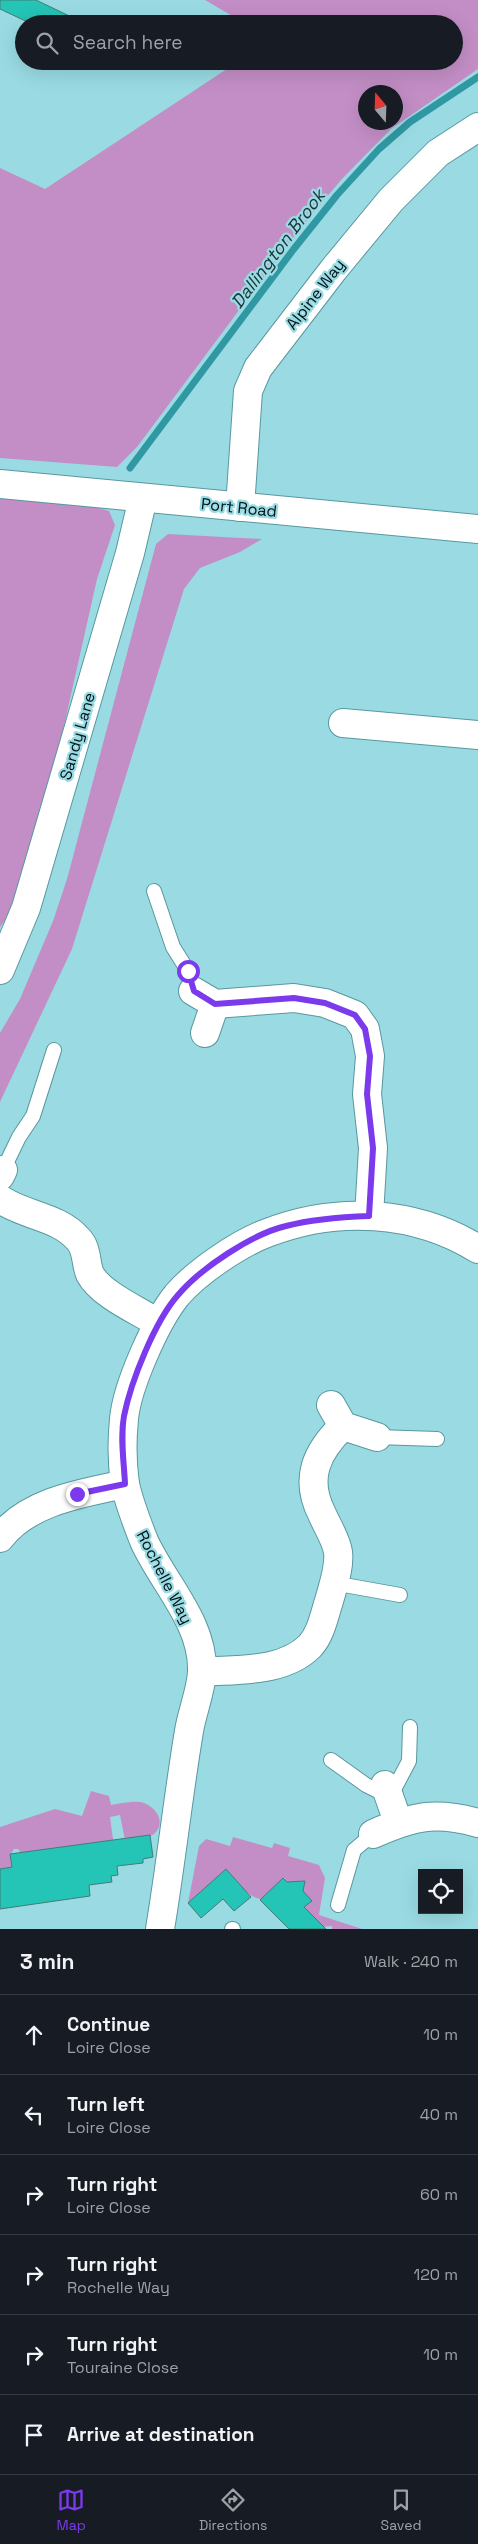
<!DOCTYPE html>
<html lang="en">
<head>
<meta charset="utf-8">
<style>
  body { margin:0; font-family:"Space Grotesk",sans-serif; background:#242831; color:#f1f3f6 }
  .controls { position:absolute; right:15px; bottom:15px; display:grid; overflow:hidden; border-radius:0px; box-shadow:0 5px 20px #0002 }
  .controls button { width:45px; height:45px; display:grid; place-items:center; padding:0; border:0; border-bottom:1px solid #363941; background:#171b24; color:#f1f3f6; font:25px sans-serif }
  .compass { position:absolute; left:358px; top:85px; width:45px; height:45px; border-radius:50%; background:#171b24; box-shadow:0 5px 20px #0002; rotate:341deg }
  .stop { position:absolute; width:15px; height:15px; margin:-11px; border:4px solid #7c3aed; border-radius:50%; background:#fff }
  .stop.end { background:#7c3aed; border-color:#fff; box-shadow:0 1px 5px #0008 }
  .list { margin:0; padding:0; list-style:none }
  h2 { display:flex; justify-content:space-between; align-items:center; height:65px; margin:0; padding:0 20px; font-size:21px }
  h2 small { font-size:16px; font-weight:400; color:#9ea1a6 }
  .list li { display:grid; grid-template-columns:32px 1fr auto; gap:15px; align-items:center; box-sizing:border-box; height:80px; padding:0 20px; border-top:1px solid #363941 }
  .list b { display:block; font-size:19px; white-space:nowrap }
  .list p { margin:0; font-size:16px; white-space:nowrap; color:#9ea1a6 }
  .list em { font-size:16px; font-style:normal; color:#9ea1a6 }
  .icon { flex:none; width:28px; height:28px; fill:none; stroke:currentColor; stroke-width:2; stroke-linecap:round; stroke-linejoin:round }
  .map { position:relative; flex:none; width:478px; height:1929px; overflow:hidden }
  .search { position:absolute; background:#171b24; box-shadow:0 5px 20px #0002; left:15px; right:15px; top:15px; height:55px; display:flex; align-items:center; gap:12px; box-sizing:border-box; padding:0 18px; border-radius:28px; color:#9ea1a6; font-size:19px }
  .sheet { height:545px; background:#171b24 }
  nav { display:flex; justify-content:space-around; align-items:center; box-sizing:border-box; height:70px; border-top:1px solid #363941; background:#171b24; font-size:14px; color:#9ea1a6 }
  nav a { display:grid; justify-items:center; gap:2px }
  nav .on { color:#7c3aed }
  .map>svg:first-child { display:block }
  .green { fill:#c38ec6; fill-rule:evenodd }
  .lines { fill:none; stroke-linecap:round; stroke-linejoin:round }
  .stream { stroke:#3098a3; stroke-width:7 }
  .building { fill:#24c4b6; stroke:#3f7e77 }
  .service-casing { stroke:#58989f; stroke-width:16 }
  .minor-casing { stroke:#58989f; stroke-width:30 }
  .tertiary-casing { stroke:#58989f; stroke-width:30 }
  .service { stroke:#fff; stroke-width:14 }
  .minor { stroke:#fff; stroke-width:28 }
  .tertiary { stroke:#fff; stroke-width:28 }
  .route { stroke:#7c3aed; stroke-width:6 }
  .labels { text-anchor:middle; stroke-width:4.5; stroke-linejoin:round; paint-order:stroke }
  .street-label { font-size:16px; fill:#001316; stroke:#9adbe3 }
  .water-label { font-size:18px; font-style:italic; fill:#163538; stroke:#9adbe3 }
</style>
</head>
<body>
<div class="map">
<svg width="478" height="1929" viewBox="0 0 478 1929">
  <rect width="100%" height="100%" fill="#9adbe3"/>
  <!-- green -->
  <g class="green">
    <path d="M205,0H478V69L391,129L341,180L299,230L137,447L117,467L0,458V168L45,189L239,61H454V24H246ZM366,92H396V122H366Z"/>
    <polygon points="0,496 85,504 109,511 115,525 97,579 59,748 17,904 0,927"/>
    <polygon points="168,534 262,539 240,552 200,568 184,589 72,949 0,1102 0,1033 20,999 53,921 67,879 156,544"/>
    <path d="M91,1791L109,1796L111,1805C119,1804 130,1801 139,1802C152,1803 168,1820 155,1833C150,1839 133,1838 125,1840L120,1815L110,1817L114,1846L21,1853L18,1849H14L10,1855L12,1867L0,1869V1827L55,1809L82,1816Z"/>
    <path d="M233,1837L272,1848L274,1843L290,1848L288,1856L319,1865L325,1878L319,1915L362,1929H332V1926L302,1929L315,1918L304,1907L311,1901L290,1886L284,1878L261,1899C246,1897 236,1880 226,1869L188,1903L199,1846L206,1839L230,1846Z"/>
  </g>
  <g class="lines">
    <!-- stream -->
    <polyline class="stream" points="130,468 293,250 337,195 379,149 410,122 478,77"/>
  </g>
  <!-- building -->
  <g class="building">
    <polygon points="0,0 36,0 86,24 32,24 0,9"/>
    <polygon points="150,1835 153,1857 143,1859 143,1863 117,1866 118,1875 111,1876 112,1882 89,1885 90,1896 0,1909 0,1869 12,1867 10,1854"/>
    <polygon points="226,1869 251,1897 234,1911 223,1899 201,1918 188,1903"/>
    <polygon points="283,1878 287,1882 305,1881 303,1891 312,1901 304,1907 326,1929 289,1929 260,1900"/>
  </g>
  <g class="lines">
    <!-- service casing -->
    <g class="service-casing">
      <g id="service">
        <polyline points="154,891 173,947 188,971 193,991"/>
        <polyline points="3,1170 19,1137 33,1116 54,1050"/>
        <polyline points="377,1437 437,1439"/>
        <polyline points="333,1583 400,1595"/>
        <polyline points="331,1760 366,1785 390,1797 409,1761 410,1727"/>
        <polyline points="338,1905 354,1850 373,1834"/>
        <polyline points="232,1929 233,1929"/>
      </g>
    </g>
    <!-- minor casing -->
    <g class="minor-casing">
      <g id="minor">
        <polyline points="240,507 248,391 258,368 334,269 391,200 438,153 478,127"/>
        <polyline points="343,723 478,735"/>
        <polyline points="0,970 26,908 130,553 143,498"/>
        <polyline points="193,991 215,1004 294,998 325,1003 355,1015 365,1029 370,1056 367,1094 373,1148 369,1216"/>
        <polyline points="205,1033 215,1004"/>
        <polyline points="0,1176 3,1170"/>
        <path d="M0,1199C24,1216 58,1216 78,1239C88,1249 85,1263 90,1274C100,1294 139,1311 158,1323"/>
        <polyline points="331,1405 343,1426 377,1437"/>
        <path d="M0,1538C28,1501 83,1493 125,1484"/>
        <path d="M202,1672C237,1669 283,1673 310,1646C321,1634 324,1616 329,1601C333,1586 340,1567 338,1552C336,1539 327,1526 322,1514C304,1479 316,1452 343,1426"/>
        <polyline points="385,1785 398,1822"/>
        <path d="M373,1834C413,1816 435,1811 478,1823"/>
        <path d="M160,1929C171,1863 178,1797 189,1731C192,1712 201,1691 202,1672C204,1623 163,1583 144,1541C137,1523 129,1503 125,1484C122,1463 122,1439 124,1419C127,1386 156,1321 177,1295C197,1272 238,1244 267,1233C336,1206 415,1210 478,1249"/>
      </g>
    </g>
    <!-- tertiary casing -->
    <g class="tertiary-casing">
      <polyline id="tertiary" points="0,484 478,529"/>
    </g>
    <!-- service -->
    <use href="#service" class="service"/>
    <!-- minor -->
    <use href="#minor" class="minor"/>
    <!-- tertiary -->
    <use href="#tertiary" class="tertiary"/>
  </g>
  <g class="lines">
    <!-- route -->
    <path class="route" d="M77,1494L125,1484C124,1462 120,1438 124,1416C131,1381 155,1321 178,1295C201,1268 252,1234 286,1226C313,1219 341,1217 369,1216L373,1148L367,1094L370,1056L365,1029L355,1015L325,1003L294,998L215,1004L194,991L188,971"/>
  </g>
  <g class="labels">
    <!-- street labels -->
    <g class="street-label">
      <text transform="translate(315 294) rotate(-52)" y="6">Alpine Way</text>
      <text transform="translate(239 507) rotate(6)" y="6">Port Road</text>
      <text transform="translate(77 736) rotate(-74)" y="6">Sandy Lane</text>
      <text transform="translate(165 1577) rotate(63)" y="6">Rochelle Way</text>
    </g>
    <!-- water labels -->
    <g class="water-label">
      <text transform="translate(278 249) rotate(-53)" y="6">Dallington Brook</text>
    </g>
  </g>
</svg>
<div class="controls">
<button><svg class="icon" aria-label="locate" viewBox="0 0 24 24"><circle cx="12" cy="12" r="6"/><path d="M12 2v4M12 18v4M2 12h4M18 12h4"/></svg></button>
</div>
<svg class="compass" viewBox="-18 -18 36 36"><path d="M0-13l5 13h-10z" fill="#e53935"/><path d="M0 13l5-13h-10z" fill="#9ea1a6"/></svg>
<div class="stop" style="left:188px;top:971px"></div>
<div class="stop end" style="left:77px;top:1494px"></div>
<div class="search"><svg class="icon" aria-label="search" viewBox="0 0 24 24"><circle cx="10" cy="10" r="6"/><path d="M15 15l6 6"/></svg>Search here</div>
</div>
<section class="sheet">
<h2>3 min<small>Walk · 240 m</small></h2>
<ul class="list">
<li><svg class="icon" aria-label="ahead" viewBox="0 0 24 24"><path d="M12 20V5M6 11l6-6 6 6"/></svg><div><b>Continue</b><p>Loire Close</p></div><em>10 m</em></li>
<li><svg class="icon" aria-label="left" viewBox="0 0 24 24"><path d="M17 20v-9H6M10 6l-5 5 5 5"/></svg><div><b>Turn left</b><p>Loire Close</p></div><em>40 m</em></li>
<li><svg class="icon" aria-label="right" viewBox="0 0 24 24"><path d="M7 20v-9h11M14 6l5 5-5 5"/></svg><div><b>Turn right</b><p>Loire Close</p></div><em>60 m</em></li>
<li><svg class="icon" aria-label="right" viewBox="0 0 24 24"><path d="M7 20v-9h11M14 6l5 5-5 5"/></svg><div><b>Turn right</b><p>Rochelle Way</p></div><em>120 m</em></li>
<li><svg class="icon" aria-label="right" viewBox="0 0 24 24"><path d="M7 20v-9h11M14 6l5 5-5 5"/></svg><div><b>Turn right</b><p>Touraine Close</p></div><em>10 m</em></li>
<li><svg class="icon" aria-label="arrive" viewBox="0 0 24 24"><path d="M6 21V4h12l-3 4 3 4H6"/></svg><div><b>Arrive at destination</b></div></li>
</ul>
</section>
<nav>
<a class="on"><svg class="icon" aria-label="map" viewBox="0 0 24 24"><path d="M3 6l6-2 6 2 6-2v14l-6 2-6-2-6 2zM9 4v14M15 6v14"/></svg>Map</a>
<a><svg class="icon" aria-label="directions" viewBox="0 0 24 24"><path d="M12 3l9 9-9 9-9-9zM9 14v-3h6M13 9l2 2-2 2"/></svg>Directions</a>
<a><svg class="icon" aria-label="saved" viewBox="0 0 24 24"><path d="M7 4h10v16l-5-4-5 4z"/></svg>Saved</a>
</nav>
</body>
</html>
